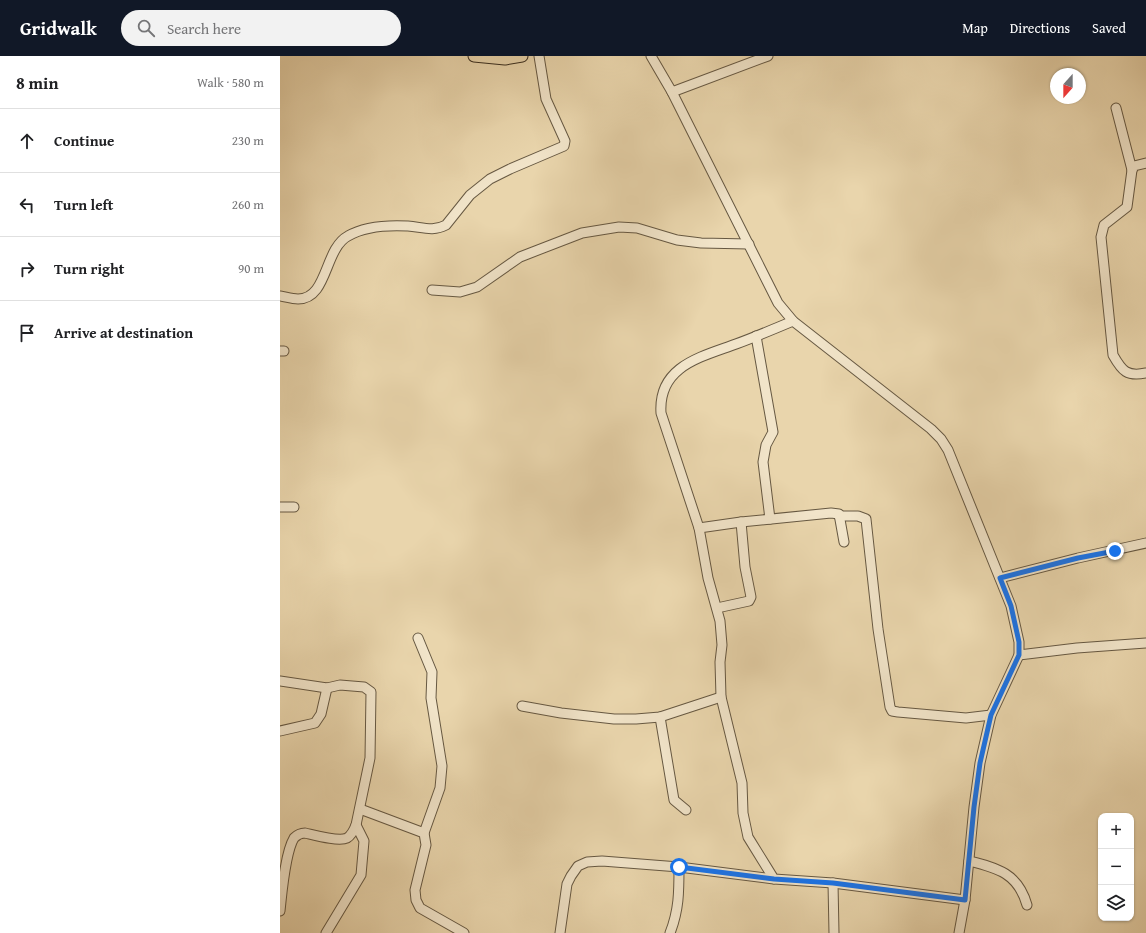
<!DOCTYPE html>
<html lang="en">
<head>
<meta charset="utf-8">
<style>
  body { margin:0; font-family:"Gentium Book Plus",serif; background:#f2f2f2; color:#202124 }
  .controls { position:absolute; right:12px; bottom:12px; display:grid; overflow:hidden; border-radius:8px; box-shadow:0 1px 3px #0004 }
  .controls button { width:36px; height:36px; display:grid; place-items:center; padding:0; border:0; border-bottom:1px solid #e0e0e0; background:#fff; color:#202124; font:20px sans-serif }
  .compass { position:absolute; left:770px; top:12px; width:36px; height:36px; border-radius:50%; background:#fff; box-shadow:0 1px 3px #0004; rotate:201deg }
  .stop { position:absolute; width:12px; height:12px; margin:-9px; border:3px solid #1a73e8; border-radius:50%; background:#fff }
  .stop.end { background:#1a73e8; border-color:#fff; box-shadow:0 1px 4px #0008 }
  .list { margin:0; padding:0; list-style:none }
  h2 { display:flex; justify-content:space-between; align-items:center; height:52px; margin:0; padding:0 16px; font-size:17px }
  h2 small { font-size:13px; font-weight:400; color:#757577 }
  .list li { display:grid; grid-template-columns:26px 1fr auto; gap:12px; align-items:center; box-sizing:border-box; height:64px; padding:0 16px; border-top:1px solid #e0e0e0 }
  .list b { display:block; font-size:15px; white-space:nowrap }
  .list em { font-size:13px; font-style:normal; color:#757577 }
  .icon { flex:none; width:22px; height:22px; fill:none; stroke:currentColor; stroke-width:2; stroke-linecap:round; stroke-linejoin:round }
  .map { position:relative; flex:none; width:866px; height:877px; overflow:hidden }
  header { display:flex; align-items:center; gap:24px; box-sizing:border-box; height:56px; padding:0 20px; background:#111827; color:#fff }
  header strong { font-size:19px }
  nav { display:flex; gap:22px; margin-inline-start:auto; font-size:14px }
  .search { width:280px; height:36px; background:#f2f2f2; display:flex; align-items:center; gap:10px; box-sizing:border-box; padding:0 14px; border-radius:22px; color:#757577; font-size:15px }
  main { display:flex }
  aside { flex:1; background:#fff }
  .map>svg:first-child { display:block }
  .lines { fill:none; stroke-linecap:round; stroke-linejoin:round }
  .minor-casing { stroke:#665842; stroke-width:11 }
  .major-casing { stroke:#3a2e1f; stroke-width:13 }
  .minor { stroke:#f1e4c9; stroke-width:9 }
  .major { stroke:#e9d5ac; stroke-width:11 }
  .route { stroke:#1a73e8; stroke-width:5 }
</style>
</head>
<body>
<header>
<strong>Gridwalk</strong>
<div class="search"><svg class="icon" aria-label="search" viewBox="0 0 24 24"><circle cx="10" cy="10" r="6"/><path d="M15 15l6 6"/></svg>Search here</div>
<nav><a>Map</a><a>Directions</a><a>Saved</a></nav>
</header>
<main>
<aside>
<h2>8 min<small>Walk · 580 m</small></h2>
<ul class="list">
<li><svg class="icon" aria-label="ahead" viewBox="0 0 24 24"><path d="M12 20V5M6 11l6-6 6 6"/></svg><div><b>Continue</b></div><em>230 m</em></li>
<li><svg class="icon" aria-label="left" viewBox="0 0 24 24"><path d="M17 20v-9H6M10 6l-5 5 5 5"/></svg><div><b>Turn left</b></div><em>260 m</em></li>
<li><svg class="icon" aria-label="right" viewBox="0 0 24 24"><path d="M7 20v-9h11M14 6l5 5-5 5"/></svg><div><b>Turn right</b></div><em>90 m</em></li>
<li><svg class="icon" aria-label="arrive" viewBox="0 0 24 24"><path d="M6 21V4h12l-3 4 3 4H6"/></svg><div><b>Arrive at destination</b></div></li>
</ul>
</aside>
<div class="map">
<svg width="866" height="877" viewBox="0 0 866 877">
  <rect width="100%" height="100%" fill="#e9d5ac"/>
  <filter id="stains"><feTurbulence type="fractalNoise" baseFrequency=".005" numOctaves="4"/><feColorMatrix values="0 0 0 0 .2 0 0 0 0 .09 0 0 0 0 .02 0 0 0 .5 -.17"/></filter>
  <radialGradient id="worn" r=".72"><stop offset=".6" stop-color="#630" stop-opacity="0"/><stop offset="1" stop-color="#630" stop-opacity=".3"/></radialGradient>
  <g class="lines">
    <!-- minor casing -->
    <g class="minor-casing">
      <g id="minor">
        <polyline points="371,0 392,36 498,247 513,265 651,373 661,383 668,394 731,550 739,586 739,599 711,659 700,707 694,751 685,844 679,877"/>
        <polyline points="392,36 488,0"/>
        <path d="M836,52L852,114L847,151L824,169L821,181L833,299C842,315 847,321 866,317"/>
        <polyline points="852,114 854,110 866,107"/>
        <polyline points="152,234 180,236 197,231 240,201 302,177 339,171 357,172 397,184 421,187 469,188"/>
        <path d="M0,240C6,241 12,243 18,243C48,243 44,193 68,180C85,170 109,169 128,170C142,171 153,176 166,169L190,139L210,123L230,113L284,90L285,85L266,43L259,0"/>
        <path d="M513,265C494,273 475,281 456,288C421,301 378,310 381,357L419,472L428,522L440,565L442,589L440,606L441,641L462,727L463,757L468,781L494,823L553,827L685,844"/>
        <polyline points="476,280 493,376 486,389 483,406 490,463"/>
        <polyline points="0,295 4,295"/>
        <polyline points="0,451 14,451"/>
        <polyline points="559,460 578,460 586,463 598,573 610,651 612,655 618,656 686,662 711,659"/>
        <polyline points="419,472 461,466 551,457 559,458 564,486"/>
        <polyline points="720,522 798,502 866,487"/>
        <polyline points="437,552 469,545 471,541 465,511 461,466"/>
        <polyline points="138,582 152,616 151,642 162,710 160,732 144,777"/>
        <polyline points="739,599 797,592 866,587"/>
        <path d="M0,625L47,632L60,629L84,631L91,636L90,702L76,769C74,774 72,779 67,782C59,786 34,779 25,777C21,777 17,779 14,782C5,797 2,837 0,855"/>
        <polyline points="242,650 281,657 334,663 356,663 380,661 441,641"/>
        <polyline points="380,661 394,744 406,754"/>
        <polyline points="0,675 35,667 41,658 47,632"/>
        <polyline points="80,753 144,777 146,789 135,834 136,844 140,852 184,877"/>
        <path d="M689,805C717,812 738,817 747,849"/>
        <polyline points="553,827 554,877"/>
        <polyline points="46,877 81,819 84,785 76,769"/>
        <polyline points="280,877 287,828 291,820 298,810 307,806 322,805 399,811 494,823"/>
        <path d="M390,877C399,854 399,836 399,811"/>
      </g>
    </g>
    <!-- major casing -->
    <g class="major-casing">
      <polyline id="major" points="194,0 225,3 242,0"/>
    </g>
    <!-- minor -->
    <use href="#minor" class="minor"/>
    <!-- major -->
    <use href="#major" class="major"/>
  </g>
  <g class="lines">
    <!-- route -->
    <polyline class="route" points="399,811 494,823 553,827 685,844 694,751 700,707 711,659 739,599 739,586 731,550 720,522 798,502 835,495"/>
  </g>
  <rect width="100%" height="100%" filter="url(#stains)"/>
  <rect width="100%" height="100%" fill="url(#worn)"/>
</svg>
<div class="controls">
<button>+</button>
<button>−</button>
<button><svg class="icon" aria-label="layers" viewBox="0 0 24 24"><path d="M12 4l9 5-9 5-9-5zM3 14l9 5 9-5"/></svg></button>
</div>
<svg class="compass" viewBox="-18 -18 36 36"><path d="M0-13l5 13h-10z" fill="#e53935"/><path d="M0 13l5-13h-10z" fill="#757577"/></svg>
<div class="stop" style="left:399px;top:811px"></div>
<div class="stop end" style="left:835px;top:495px"></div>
</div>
</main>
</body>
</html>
